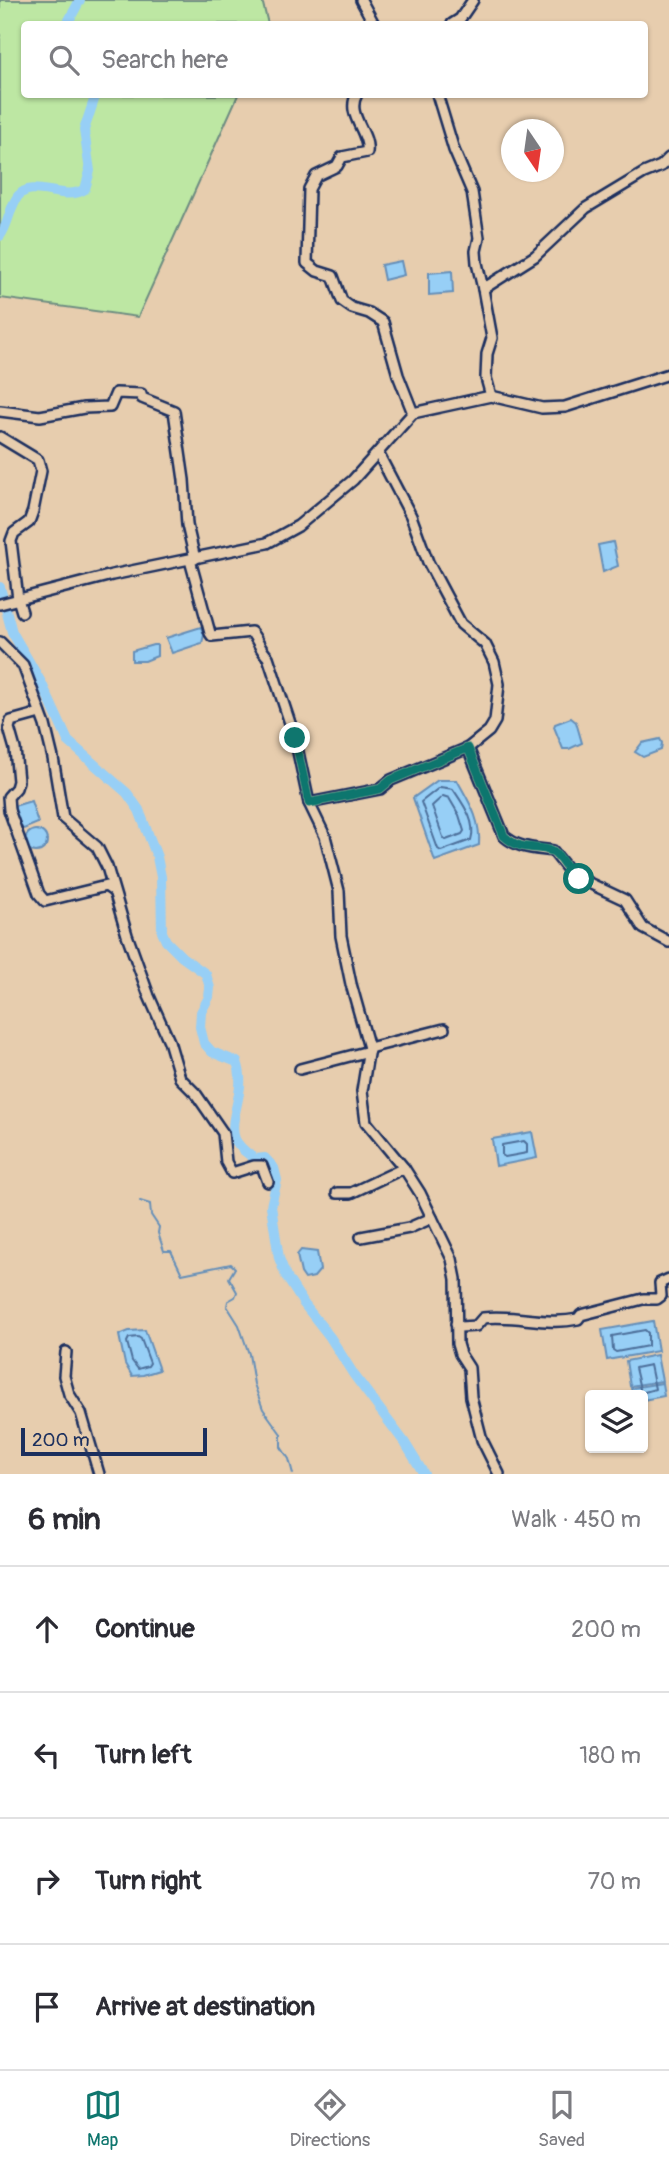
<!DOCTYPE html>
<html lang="en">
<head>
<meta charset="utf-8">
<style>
  body { margin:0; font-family:Pangolin,sans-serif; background:#f2f2f3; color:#2b2b33 }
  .controls { position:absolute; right:21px; bottom:21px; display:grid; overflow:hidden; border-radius:7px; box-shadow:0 2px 5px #0004 }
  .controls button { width:63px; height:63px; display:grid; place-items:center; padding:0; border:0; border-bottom:2px solid #e1e1e2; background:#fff; color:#2b2b33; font:35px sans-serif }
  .compass { position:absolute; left:501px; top:119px; width:63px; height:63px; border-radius:50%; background:#fff; box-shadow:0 2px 5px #0004; rotate:167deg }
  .scale { position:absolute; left:21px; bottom:18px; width:186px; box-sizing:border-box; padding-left:7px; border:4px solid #1b2f5e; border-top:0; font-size:19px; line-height:24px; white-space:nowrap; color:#1b2f5e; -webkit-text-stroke:5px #e7cdae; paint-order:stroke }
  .stop { position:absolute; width:21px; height:21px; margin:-16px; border:5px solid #0f766e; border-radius:50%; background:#fff }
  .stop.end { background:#0f766e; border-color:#fff; box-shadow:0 2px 7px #0008 }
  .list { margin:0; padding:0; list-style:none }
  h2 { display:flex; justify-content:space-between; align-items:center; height:91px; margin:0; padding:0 28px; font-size:30px }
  h2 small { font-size:23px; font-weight:400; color:#7c7c81 }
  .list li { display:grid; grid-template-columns:46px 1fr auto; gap:21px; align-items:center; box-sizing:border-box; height:126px; padding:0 28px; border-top:2px solid #e1e1e2 }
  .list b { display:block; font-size:26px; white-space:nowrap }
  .list em { font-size:23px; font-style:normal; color:#7c7c81 }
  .icon { flex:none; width:38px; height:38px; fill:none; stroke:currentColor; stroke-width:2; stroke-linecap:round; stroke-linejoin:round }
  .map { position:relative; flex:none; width:669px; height:1474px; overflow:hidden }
  .search { position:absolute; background:#fff; box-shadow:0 2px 5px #0004; left:21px; right:21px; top:21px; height:77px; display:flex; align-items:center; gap:18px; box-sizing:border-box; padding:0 24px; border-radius:7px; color:#7c7c81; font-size:26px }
  .sheet { height:595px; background:#fff }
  nav { display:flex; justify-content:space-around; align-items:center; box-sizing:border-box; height:98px; border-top:2px solid #e1e1e2; background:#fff; font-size:19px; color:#7c7c81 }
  nav a { display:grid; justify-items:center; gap:4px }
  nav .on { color:#0f766e }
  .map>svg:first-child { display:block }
  .green { fill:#bde7a3; stroke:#6c8b80; stroke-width:2 }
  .water { fill:#97cff6; stroke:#658fb9; stroke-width:2 }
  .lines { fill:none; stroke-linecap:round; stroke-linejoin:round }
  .shore { stroke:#4d6f9b; stroke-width:2 }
  .stream { stroke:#658fb9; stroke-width:2 }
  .river { stroke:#97cff6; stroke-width:10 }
  .minor-casing { stroke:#1b2f5e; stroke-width:14 }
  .minor { stroke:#e7cdae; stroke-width:9 }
  .route { stroke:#0f766e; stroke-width:9 }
</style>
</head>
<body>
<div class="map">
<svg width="669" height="1474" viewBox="0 0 669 1474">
  <rect width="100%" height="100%" fill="#e7cdae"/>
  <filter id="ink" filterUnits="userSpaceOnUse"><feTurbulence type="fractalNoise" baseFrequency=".0143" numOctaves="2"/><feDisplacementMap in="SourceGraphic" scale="14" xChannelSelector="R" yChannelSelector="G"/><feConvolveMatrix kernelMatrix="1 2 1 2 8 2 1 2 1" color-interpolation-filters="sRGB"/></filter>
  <g filter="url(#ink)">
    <!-- green -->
    <polygon class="green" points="0,0 262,0 268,24 24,24 24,94 238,95 138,317 0,298"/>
    <!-- water -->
    <g class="water">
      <polygon points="401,261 404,275 384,280 381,265"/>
      <polygon points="452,271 453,293 429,295 429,273"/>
      <polygon points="613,542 618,566 603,572 598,545"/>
      <polygon points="201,627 204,635 202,643 172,653 166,638"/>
      <polygon points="153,645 157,645 157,656 145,661 132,661 132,651"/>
      <polygon points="571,718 576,722 582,743 569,749 563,749 554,727 555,724"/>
      <polygon points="660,739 662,743 661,750 643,757 635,752 642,743"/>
      <path d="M438,780H457C469,802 481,819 479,845L435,861L413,798Z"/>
      <polygon points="31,801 38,823 21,830 17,824 14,806"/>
      <circle cx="36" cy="841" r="11"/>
      <polygon points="532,1132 537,1158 496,1166 492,1139"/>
      <polygon points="301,1250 317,1252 320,1270 314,1277 305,1279 301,1273 297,1255"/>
      <polygon points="653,1321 658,1351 607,1360 602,1330"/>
      <polygon points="145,1330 159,1370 143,1375 132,1376 125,1364 119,1335 129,1331"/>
      <polygon points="657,1355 662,1381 630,1386 626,1361"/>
      <polygon points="662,1383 664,1396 643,1400 643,1395 633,1395 631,1388"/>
    </g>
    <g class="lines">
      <!-- shore -->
      <g class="shore">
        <path d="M440,787L453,789C463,804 477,822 471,840L441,851L438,849L421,802Z"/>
        <polygon points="443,796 449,798 459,815 464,831 462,834 446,840 443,837 432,806"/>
        <polygon points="524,1141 527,1144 527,1153 505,1157 502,1155 502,1145"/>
        <polygon points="645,1330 648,1333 648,1346 616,1352 613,1350 612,1336"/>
        <polygon points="138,1337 141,1339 150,1363 148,1366 138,1369 132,1361 127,1342 129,1338"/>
        <polygon points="650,1365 655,1389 641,1393 635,1368"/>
      </g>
      <!-- stream -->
      <polyline class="stream" points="140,1201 150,1204 151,1215 159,1227 158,1233 164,1251 171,1251 182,1274 231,1264 235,1268 229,1278 237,1292 235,1297 228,1301 227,1306 239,1325 249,1354 254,1384 263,1409 281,1434 281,1447 289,1459 293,1474"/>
      <!-- river -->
      <g class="river">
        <polyline points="67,24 80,0"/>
        <path d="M0,236C9,224 9,208 18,196C33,178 64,203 85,189L90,171L84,130L96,94"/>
        <path d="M0,587L12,632L42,684L68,741L127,793L139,810L157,857L161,877L162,932L166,941L182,957L206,974L210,988L209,997L201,1012L200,1027L204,1043L212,1052L237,1062C248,1091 227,1117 235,1139C239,1148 247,1153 255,1159L265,1158L274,1168L277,1180L271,1206L279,1258L286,1276L304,1304L330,1337L354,1375L405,1443L424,1474"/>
      </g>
      <!-- minor casing -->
      <g class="minor-casing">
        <g id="minor">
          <polyline points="361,0 374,24"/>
          <polyline points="452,24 460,19 473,0"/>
          <path d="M357,94C345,115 370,132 367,152L342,157L337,166L316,176L309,189L307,263L317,271L333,276L342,301L352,308L369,313L383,322L398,375L413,413"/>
          <polyline points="437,94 454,150 472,192 479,238 476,251 477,263 483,289"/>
          <polyline points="491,396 486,378 487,354 492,338 483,289 535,256 586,208 644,173 661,166 669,158"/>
          <polyline points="0,411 40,416 84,408 110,407 116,393 141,394 142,398 174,411 184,480 187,525 195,559"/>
          <polyline points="0,437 38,460 41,471 33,511 29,522 14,533 11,541 18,599 22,612"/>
          <path d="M378,453L411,516L428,562L461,624L485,644L494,662L499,684L495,721L489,731L468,748L504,836C519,849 535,848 553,851L572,875L625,900L643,928L669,942"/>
          <path d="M190,560L210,633L212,636L251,632C258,640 260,650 268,657L295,738L309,803"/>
          <polyline points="0,604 112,575 267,543 298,526 353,480 413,413 491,396 542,408 565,407 669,374"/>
          <polyline points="0,642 23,665 45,725 53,758 63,818 97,847 107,867 127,935 149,996 169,1041 180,1078 196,1094 223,1133 226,1162 232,1173 254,1166 262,1166 268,1182"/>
          <polyline points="40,713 11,721 9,728 15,749 18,781 16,788 8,797 9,810 39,894 45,901 106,886 113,891"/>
          <polyline points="468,748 391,780 380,789 309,803 325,836 339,891 341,936 351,984 369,1048 362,1091 366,1122 404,1168 420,1193 452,1259 456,1279 457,1344 460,1354 469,1368 471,1397 482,1440 499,1474"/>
          <polyline points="369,1048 444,1029"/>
          <polyline points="300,1069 369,1051"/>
          <polyline points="337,1193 351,1193 404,1168"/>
          <polyline points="361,1237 409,1228 432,1218"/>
          <path d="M456,1324L460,1327L476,1326L483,1318C515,1314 546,1326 578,1319L581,1315L643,1299H657L661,1296L660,1283L669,1279"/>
          <polyline points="66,1352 64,1376 69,1394 81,1413 99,1474"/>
        </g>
      </g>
      <!-- minor -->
      <use href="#minor" class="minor"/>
    </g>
  </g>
  <g class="lines" filter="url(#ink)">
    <!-- route -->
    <path class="route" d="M295,738L309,803L380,789L391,780L468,748L504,836C523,853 534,844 552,851C562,856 565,871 579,879"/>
  </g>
</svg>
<div class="controls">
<button><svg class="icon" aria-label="layers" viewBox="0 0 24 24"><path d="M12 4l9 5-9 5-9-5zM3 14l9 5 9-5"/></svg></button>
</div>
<svg class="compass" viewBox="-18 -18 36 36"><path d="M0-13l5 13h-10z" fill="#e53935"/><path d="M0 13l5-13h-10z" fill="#7c7c81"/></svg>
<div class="scale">200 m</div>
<div class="stop" style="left:579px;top:879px"></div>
<div class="stop end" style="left:295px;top:738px"></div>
<div class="search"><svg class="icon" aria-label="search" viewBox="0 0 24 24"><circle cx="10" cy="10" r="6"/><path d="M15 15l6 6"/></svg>Search here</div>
</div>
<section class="sheet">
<h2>6 min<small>Walk · 450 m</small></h2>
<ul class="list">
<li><svg class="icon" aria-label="ahead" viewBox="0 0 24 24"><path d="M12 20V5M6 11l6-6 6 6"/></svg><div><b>Continue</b></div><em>200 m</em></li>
<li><svg class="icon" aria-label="left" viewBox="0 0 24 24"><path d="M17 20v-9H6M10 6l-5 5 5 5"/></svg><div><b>Turn left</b></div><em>180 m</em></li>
<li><svg class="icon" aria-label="right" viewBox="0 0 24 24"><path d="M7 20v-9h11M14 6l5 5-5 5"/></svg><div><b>Turn right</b></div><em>70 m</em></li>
<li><svg class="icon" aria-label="arrive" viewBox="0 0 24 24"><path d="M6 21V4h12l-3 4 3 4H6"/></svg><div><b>Arrive at destination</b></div></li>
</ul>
</section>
<nav>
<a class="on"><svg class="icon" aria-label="map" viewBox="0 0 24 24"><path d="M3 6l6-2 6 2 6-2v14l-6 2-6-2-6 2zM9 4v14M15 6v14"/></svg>Map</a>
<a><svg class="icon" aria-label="directions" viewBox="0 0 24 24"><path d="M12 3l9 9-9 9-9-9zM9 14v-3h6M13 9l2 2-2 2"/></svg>Directions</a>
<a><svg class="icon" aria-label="saved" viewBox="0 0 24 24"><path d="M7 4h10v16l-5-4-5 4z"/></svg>Saved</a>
</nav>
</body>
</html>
